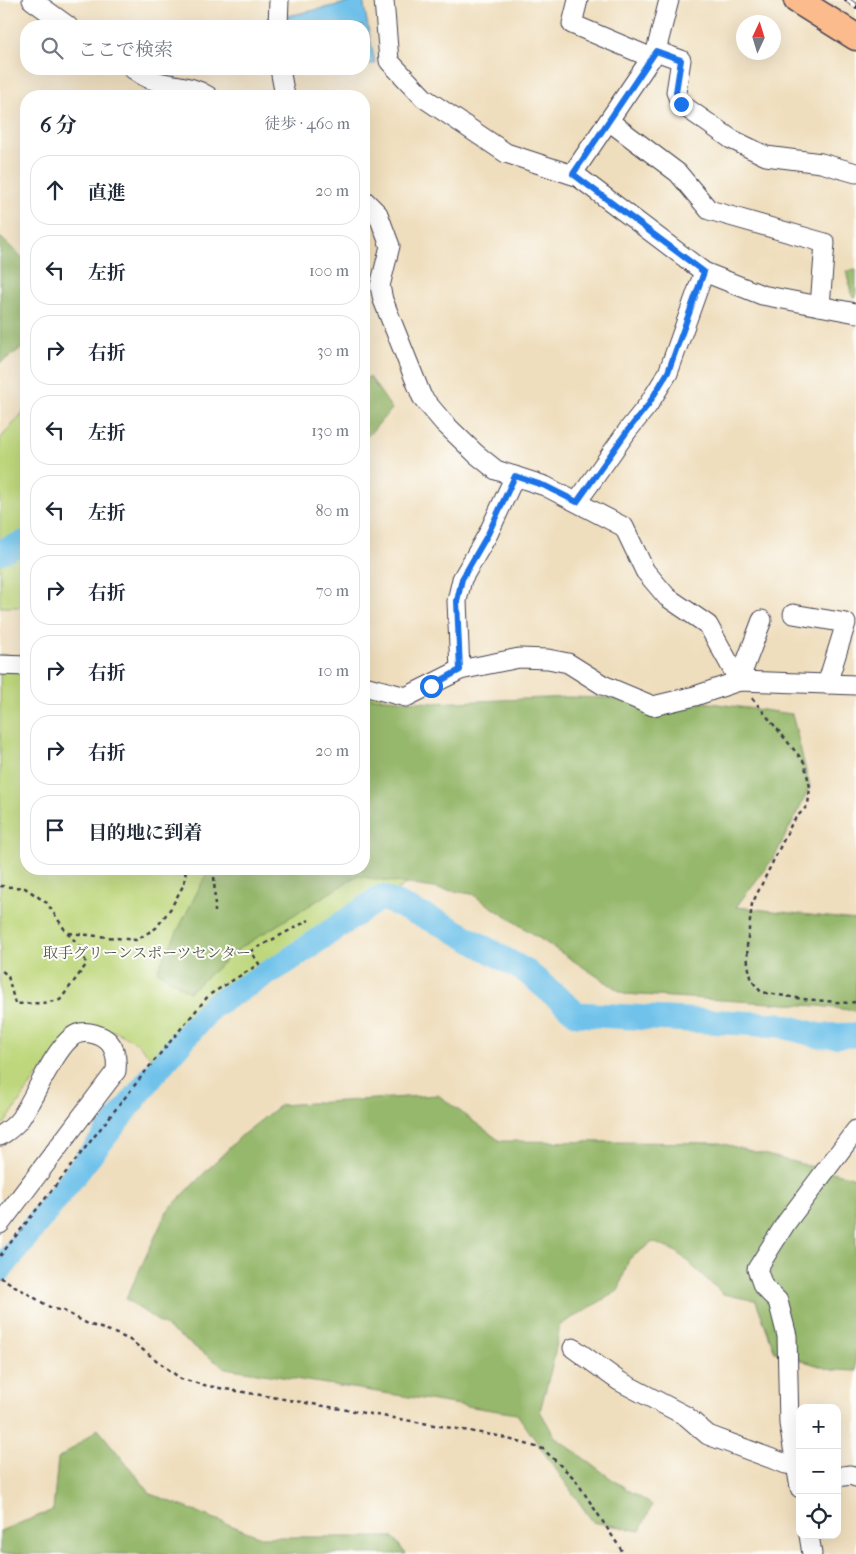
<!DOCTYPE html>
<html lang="ja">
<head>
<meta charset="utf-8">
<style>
  body { margin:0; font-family:"IM FELL French Canon","Noto Serif JP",serif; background:#f2f2f3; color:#1f2937 }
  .controls { position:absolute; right:15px; bottom:15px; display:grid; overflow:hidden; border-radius:10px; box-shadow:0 5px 20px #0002 }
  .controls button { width:45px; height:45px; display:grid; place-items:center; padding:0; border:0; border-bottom:1px solid #e0e1e3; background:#fff; color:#1f2937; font:25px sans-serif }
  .compass { position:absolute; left:736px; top:15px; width:45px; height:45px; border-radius:50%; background:#fff; box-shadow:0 5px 20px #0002; rotate:4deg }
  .stop { position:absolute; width:15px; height:15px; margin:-11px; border:4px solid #1a73e8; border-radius:50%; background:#fff }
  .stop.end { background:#1a73e8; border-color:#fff; box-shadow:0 1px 5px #0008 }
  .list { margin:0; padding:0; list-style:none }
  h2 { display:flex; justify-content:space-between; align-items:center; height:65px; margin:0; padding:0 20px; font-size:21px }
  h2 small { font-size:16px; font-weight:400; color:#747a83 }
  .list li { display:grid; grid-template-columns:32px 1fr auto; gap:15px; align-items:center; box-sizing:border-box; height:70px; margin:0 10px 10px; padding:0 10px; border:1px solid #e0e1e3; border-radius:20px }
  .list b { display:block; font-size:19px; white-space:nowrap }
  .list em { font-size:16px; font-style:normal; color:#747a83 }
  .icon { flex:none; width:28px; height:28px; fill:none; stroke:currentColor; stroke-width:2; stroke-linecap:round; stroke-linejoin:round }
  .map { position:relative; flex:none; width:856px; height:1554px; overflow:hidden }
  .search { position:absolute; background:#fff; box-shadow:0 5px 20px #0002; left:20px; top:20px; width:350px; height:55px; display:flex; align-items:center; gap:12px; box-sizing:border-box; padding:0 18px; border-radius:20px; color:#747a83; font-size:19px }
  .panel { position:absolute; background:#fff; box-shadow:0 5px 20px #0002; left:20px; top:90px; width:350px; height:785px; border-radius:20px }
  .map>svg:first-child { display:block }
  .green { fill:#bed77c; stroke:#707c5c }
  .forest { fill:#96b86c; stroke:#5c6d54 }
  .water { fill:#6fc2eb; stroke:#487293 }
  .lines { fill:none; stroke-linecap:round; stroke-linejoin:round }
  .river { stroke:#6fc2eb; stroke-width:25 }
  .minor-casing { stroke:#413e4e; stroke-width:21 }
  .highway-casing { stroke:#413e4e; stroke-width:29 }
  .path { stroke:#413e4e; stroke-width:2.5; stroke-dasharray:4 4; stroke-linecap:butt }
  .minor { stroke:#fff; stroke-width:19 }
  .highway { stroke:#fbbb8d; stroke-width:26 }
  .rail-casing { stroke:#22223b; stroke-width:5.5 }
  .rail { stroke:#fdfcf7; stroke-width:4; stroke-dasharray:11; stroke-linecap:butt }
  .route { stroke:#1a73e8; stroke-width:6 }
  .labels { text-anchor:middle; stroke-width:4; stroke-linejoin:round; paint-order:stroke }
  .park-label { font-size:15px; fill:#51584e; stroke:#fdfcf7 }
</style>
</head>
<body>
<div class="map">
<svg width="856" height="1554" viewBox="0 0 856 1554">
  <rect width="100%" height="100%" fill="#fdfcf7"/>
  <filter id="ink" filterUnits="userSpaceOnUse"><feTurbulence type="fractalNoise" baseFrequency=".02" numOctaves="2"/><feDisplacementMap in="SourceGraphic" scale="10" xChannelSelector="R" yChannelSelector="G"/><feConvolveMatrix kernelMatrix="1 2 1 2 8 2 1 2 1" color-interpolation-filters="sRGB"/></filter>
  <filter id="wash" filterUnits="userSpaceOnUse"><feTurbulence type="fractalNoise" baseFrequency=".0096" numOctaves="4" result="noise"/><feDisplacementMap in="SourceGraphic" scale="20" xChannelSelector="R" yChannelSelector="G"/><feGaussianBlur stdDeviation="1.12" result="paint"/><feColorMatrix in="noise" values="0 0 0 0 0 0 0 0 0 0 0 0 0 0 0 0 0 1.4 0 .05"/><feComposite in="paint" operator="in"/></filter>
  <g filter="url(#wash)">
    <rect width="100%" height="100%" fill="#efdebd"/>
    <!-- green -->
    <g class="green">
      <polygon points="364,232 372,241 364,259"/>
      <polygon points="26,409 26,607 0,607 0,439"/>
      <polygon points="0,655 26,656 26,869 364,869 364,684 379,690 419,876 222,998 162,1069 136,1042 117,1032 81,1026 34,1080 5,1123 0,1126"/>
    </g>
    <!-- forest -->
    <g class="forest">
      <polygon points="0,237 26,261 26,345 0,363"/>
      <polygon points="856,270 856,297 852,296 846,271"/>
      <polygon points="370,377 392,409 364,440 364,378"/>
      <polygon points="364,697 433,703 569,697 688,700 792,714 810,787 775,856 736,907 856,920 856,1011 819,1006 624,994 472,894 357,876 240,948 189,992 157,971 209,869 364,869"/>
      <polygon points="438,1095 500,1141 720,1143 856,1178 856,1371 832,1370 775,1352 756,1301 723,1294 677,1252 653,1242 629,1259 618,1291 560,1325 554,1358 540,1411 555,1437 613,1480 652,1505 640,1531 593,1522 517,1414 225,1368 126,1299 167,1211 241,1136 280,1105"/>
      <polygon points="98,1429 151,1494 261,1537 393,1537 406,1554 0,1554 0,1531 53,1510 58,1459"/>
    </g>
    <!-- water -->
    <polygon class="water" points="360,0 363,0 375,64 364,64 364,26 288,26 288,16"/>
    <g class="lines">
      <!-- river -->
      <g class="river">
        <polyline points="0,552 26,542"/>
        <polyline points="0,1270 161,1065 212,1006 286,962 381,897 448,927 527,972 577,1014 779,1025 820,1036 856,1035"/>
      </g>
    </g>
  </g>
  <g filter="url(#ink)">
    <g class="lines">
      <!-- minor casing -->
      <g class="minor-casing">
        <g id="minor">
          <polyline points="32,0 68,26"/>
          <polyline points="384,0 389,61 424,98 506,153 576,176"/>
          <polyline points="578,0 572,24 652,58"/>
          <polyline points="669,0 656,51 573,173 704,272 762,295 856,313"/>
          <polyline points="278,26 279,0"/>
          <polyline points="656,51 681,60 676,92 681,104 731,139 766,156 821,163 856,173"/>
          <path d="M133,69C138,72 144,77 150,79C170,87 190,84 208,96"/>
          <polyline points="280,69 285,96"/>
          <polyline points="609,121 678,173 709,210 825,243 820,306"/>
          <polyline points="364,200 378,214 390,246 380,286 383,300 422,397 444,423 476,454 496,470 545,486 624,527 645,571 667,597 708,625 739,681"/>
          <polyline points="577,502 628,430 648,405 668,373 704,272"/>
          <polyline points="793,614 846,623 827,684"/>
          <polyline points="0,665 26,666"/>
          <polyline points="460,670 457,601 462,579 488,534 515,476"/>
          <polyline points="739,681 762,620"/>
          <polyline points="364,686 406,697 460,670 519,658 548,659 568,663 603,685 653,706 695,696 739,681 856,685"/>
          <path d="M0,1136C8,1131 14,1127 20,1119C33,1101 57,1042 77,1034C87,1030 102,1035 109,1042C116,1050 117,1061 116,1071L0,1224"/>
          <polyline points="573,1348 619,1381 686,1416 708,1435 786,1464 795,1465"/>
          <polyline points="837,1477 850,1475 856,1477"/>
          <polyline points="800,1488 789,1424 787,1336 778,1301 763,1286 757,1269 786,1223 856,1130"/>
          <polyline points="809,1535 812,1554"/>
        </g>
      </g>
      <!-- highway casing -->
      <g class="highway-casing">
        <polyline id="highway" points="797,0 856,37"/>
      </g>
      <!-- path -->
      <g class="path">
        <polyline points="752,698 804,762 810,787 808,805 793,821 752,904 747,946 748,965 752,981 761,992 803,999 848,1003 856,1002"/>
        <polyline points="214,869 215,912"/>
        <polyline points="0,886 25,888 47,903 67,933 83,949 86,965 60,1000 42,1003 15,1004 8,976 0,969"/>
        <polyline points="69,933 136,940 156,928 171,908 184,884 186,869"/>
        <polyline points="0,1256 149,1067 209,995 259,964 251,951 309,920"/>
        <polyline points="0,1277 53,1309 62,1310 88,1324 110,1331 130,1340 181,1379 208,1386 498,1436 543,1449 575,1479 624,1554"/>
      </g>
      <!-- minor -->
      <use href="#minor" class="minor"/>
      <!-- highway -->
      <use href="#highway" class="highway"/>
      <!-- rail casing -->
      <g class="rail-casing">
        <polyline id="rail" points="847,0 856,6"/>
      </g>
      <!-- rail -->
      <use href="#rail" class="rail"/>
    </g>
  </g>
  <g class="lines" filter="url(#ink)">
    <!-- route -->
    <polyline class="route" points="431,686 460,670 457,601 462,579 488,534 515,476 545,486 577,502 628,430 648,405 668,372 704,272 573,174 656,51 681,60 676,92 681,104"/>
  </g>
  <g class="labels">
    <!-- park labels -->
    <g class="park-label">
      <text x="147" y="958">取手グリーンスポーツセンター</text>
    </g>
  </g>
</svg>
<div class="controls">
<button>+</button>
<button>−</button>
<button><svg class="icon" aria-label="locate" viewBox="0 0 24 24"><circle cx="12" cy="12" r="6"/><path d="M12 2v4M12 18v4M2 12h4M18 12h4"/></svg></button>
</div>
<svg class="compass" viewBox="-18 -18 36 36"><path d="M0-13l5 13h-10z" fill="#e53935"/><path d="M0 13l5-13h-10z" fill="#747a83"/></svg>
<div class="stop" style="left:431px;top:686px"></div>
<div class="stop end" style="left:681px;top:104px"></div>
<div class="search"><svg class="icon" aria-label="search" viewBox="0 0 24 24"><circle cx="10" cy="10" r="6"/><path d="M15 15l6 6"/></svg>ここで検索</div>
<section class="panel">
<h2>6 分<small>徒歩 · 460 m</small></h2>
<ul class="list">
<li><svg class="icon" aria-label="ahead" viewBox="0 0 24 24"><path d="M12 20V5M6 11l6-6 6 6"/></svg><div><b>直進</b></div><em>20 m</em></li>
<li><svg class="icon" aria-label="left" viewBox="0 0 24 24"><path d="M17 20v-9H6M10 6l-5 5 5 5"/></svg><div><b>左折</b></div><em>100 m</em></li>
<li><svg class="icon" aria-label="right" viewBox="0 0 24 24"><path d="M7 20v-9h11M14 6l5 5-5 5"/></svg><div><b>右折</b></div><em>30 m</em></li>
<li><svg class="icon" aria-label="left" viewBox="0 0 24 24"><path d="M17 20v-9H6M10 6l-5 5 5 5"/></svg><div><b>左折</b></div><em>130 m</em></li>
<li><svg class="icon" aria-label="left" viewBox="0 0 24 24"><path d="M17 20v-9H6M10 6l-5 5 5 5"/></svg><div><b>左折</b></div><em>80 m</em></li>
<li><svg class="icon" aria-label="right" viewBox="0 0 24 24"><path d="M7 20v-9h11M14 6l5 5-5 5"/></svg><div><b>右折</b></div><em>70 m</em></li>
<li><svg class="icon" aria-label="right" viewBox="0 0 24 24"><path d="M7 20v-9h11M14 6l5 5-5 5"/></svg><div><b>右折</b></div><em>10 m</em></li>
<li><svg class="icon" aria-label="right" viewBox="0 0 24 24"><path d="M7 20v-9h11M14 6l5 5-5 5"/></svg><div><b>右折</b></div><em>20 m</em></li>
<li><svg class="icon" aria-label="arrive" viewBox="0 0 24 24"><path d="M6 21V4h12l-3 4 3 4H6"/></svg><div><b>目的地に到着</b></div></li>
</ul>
</section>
</div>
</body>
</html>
